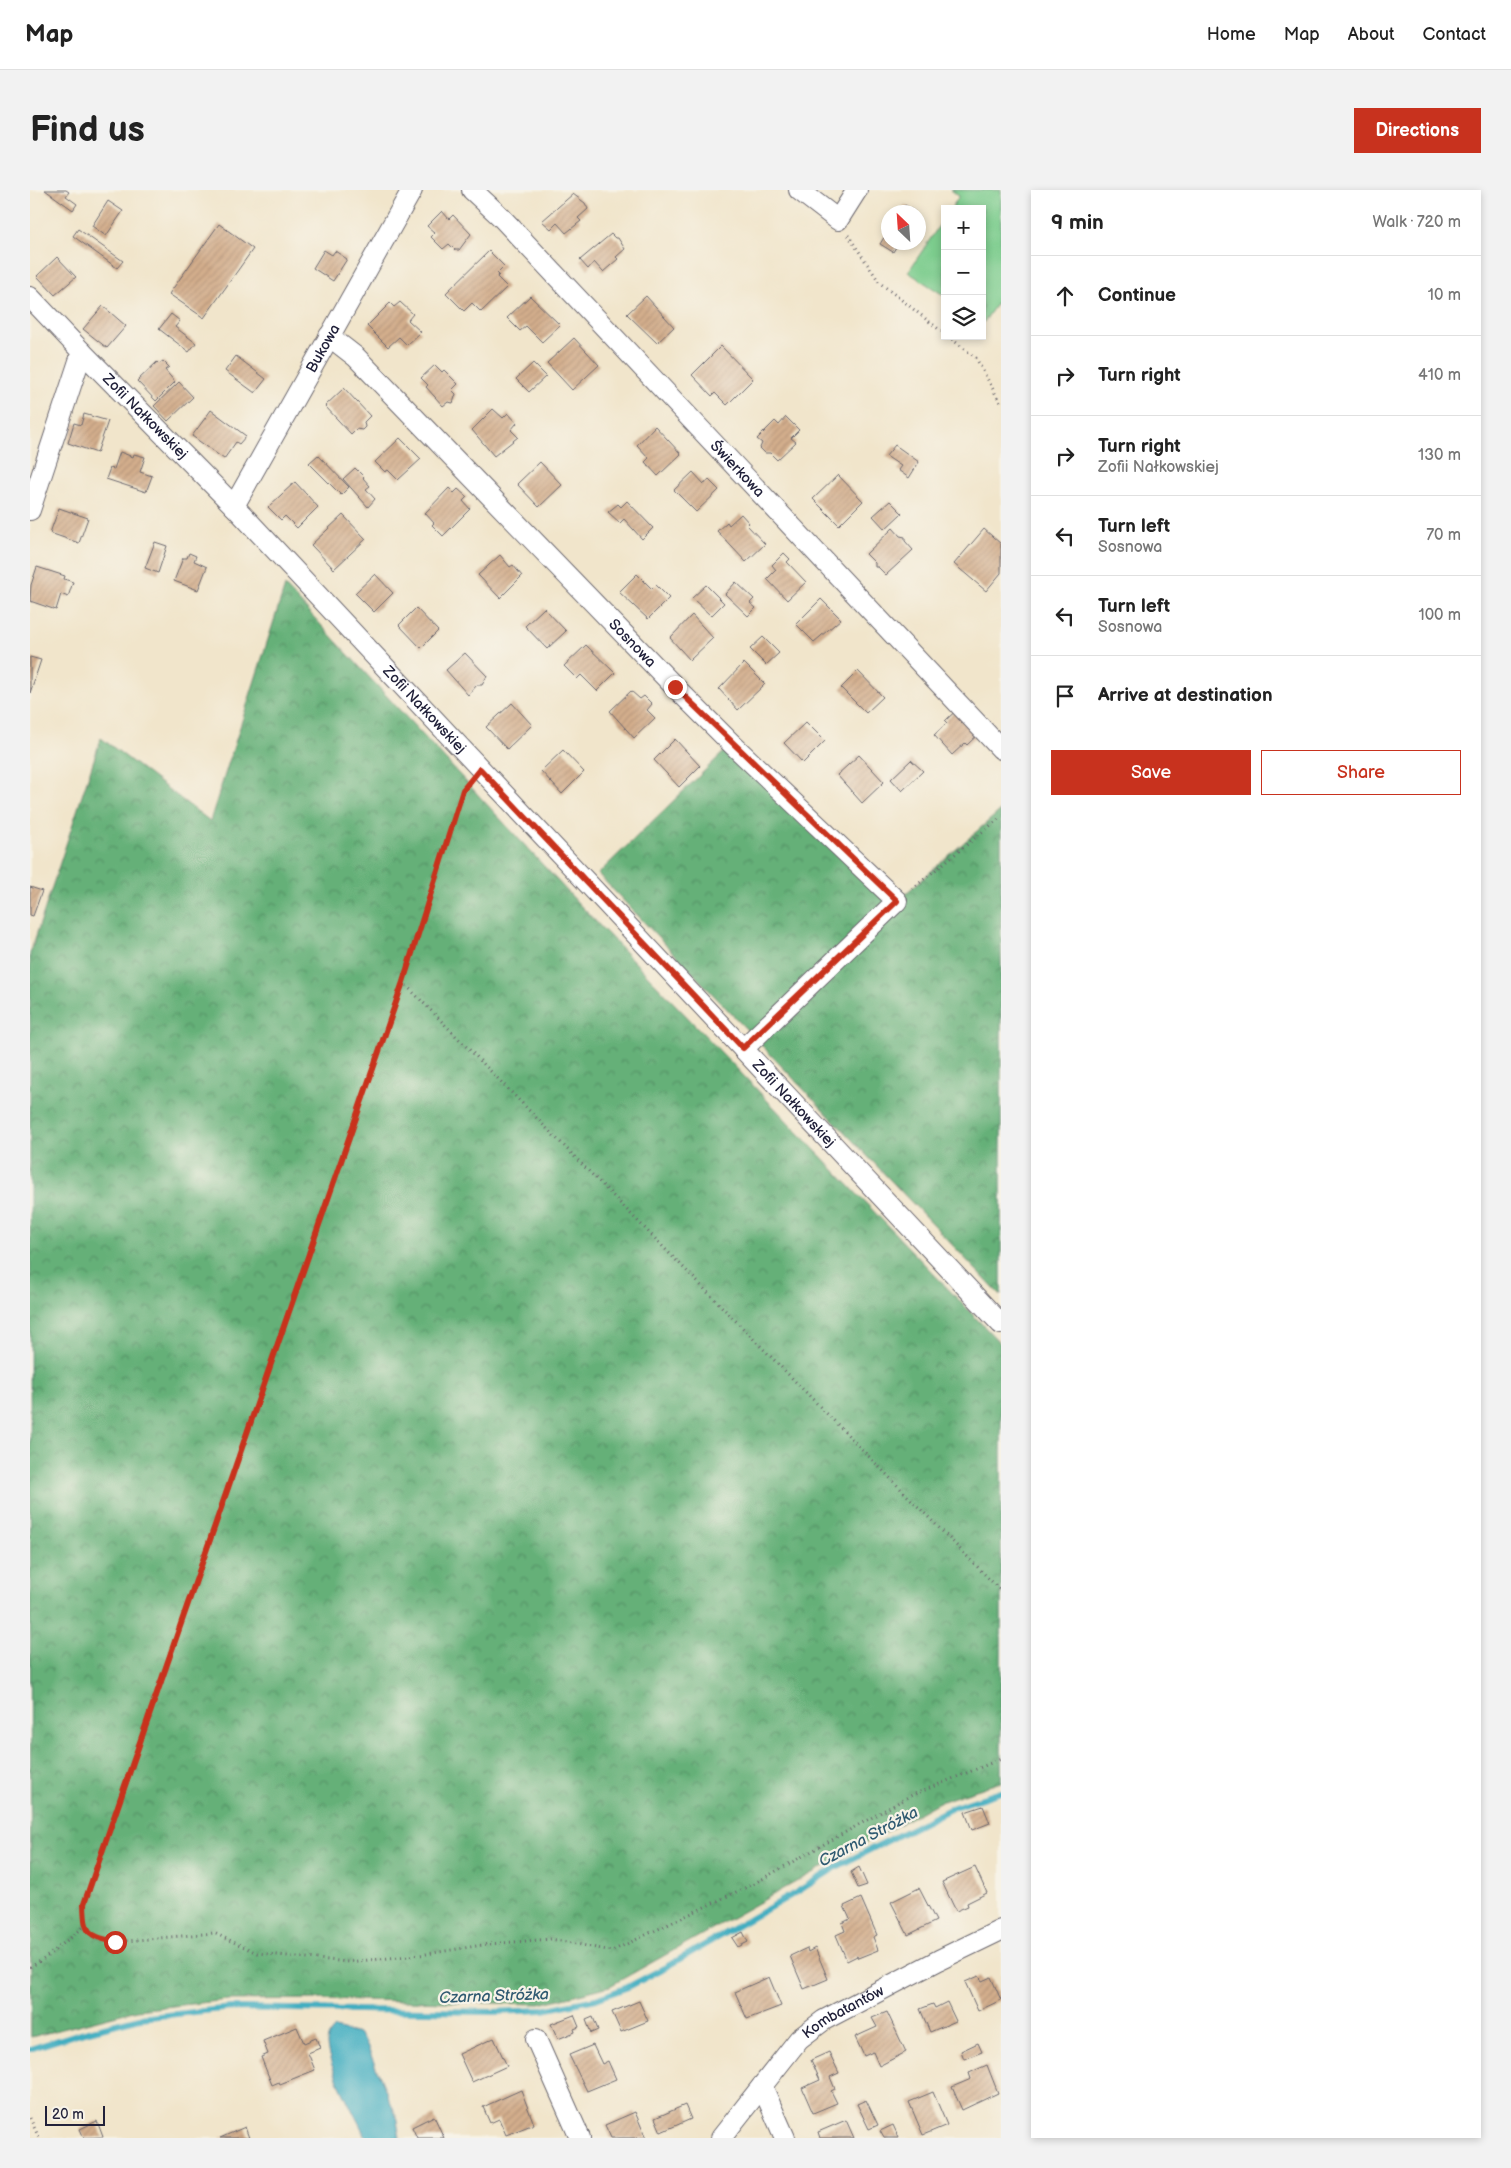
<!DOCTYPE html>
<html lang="en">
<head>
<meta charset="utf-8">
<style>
  body { margin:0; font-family:"Balsamiq Sans",sans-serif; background:#f2f2f2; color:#222 }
  .controls { position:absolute; right:15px; top:15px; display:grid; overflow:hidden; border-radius:0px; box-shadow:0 2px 8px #0003 }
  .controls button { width:45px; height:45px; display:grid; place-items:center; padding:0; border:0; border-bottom:1px solid #e0e0e0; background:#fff; color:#222; font:25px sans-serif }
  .compass { position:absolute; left:851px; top:15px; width:45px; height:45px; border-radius:50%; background:#fff; box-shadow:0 2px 8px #0003; rotate:335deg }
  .scale { position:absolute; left:15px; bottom:12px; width:60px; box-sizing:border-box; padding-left:5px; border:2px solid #22223b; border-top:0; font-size:14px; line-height:18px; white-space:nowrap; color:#22223b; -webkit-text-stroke:4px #f7f3e8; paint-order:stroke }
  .stop { position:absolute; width:15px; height:15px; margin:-11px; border:4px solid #c8321e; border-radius:50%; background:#fff }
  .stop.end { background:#c8321e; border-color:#fff; box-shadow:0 1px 5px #0008 }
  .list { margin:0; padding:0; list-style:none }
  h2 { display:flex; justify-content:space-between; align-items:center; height:65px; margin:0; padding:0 20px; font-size:21px }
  h2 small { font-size:16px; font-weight:400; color:#767676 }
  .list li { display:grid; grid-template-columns:32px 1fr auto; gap:15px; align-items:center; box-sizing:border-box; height:80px; padding:0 20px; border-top:1px solid #e0e0e0 }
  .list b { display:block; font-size:19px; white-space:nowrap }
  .list p { margin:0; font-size:16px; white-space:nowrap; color:#767676 }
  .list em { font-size:16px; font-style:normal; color:#767676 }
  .actions { display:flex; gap:10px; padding:15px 20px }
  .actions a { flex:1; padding:11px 0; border:1px solid #c8321e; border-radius:0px; text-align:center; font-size:18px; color:#c8321e }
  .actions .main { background:#c8321e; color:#fff }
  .icon { flex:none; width:28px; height:28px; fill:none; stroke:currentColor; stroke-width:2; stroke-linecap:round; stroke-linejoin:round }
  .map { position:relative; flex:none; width:971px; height:1948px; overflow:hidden; border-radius:0px }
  header { display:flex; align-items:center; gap:30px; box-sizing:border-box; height:70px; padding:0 25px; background:#fff; border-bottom:1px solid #e0e0e0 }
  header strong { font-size:24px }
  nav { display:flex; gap:28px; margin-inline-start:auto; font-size:18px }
  .intro { display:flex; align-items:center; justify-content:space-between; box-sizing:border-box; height:120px; padding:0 30px }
  h1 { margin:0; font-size:35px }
  .button { padding:12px 22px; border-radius:0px; background:#c8321e; color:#fff; font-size:18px; font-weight:700 }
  main { display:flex; gap:30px; padding:0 30px }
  aside { flex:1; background:#fff; border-radius:0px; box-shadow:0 2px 8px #0003 }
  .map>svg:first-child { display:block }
  .forest { fill:url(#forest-crowns); stroke:#44695a }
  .pitch { fill:#7ccc8d; stroke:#4f7764 }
  .water { fill:#43aec1; stroke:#32687e }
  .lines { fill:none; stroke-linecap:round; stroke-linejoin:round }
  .stream { stroke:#43aec1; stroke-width:6 }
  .building { fill:url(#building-hatch) }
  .minor-casing { stroke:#6a666d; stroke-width:22 }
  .path { stroke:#6a666d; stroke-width:3; stroke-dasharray:1 4; stroke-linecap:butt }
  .minor { stroke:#fff; stroke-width:20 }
  .route { stroke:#c8321e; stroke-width:6 }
  .labels { text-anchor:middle; stroke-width:4.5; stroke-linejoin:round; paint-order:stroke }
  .street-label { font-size:15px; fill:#22223b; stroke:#f7f3e8 }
  .water-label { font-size:16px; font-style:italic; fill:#2f5a71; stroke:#f7f3e8 }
</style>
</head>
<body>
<header>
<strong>Map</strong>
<nav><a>Home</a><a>Map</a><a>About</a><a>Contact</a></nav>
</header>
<div class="intro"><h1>Find us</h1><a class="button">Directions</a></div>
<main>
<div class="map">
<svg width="971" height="1948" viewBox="0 0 971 1948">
  <defs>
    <pattern id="forest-crowns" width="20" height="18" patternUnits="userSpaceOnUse" patternTransform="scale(1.25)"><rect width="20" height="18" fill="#65b078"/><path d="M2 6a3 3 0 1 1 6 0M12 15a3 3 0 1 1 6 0" fill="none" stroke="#538f64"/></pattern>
    <pattern id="building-hatch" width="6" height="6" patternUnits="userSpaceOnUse" patternTransform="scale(1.25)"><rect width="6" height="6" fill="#d3ae8c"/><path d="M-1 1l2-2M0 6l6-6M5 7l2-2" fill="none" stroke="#b5957a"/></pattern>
  </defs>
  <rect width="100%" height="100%" fill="#f7f3e8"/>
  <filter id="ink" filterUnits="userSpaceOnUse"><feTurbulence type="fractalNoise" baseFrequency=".02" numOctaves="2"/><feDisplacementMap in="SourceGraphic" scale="10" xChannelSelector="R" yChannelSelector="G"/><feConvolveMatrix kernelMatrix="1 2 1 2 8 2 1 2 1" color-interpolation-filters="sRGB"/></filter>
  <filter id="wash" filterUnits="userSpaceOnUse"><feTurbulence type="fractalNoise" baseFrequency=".0096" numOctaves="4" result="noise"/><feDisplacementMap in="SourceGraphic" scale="20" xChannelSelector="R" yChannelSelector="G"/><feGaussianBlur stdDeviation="1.12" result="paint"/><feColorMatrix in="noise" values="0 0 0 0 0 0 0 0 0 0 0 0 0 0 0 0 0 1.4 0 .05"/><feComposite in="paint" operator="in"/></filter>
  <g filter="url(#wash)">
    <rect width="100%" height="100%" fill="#f1e5cb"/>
    <!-- forest -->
    <g class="forest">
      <polygon points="255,396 549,714 971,1154 971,1592 909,1612 580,1796 510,1814 288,1809 197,1810 107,1820 1,1847 0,764 71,548 180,631"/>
      <polygon points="702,554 867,711 971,620 971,1106 568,684"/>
    </g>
    <!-- pitch -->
    <g class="pitch">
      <polygon points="921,0 971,0 971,107 954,132 952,131 952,19 921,19 929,6"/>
      <polygon points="915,27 915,106 878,82"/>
    </g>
    <!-- water -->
    <path class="water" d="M305,1838L329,1844L335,1851L366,1925L370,1948H336C325,1924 299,1879 297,1855C297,1848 300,1842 305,1838Z"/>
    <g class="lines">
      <!-- stream -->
      <polyline class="stream" points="0,1859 47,1844 110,1828 201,1818 464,1822 513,1820 566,1809 598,1797 634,1778 767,1702 808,1676 924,1617 971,1602"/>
    </g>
    <g id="blocks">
      <!-- building -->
      <g class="building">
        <polygon points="15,0 36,0 39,2 36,6 47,14 43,20"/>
        <polygon points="543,4 555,13 558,19 548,28 551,31 536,43 527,33 521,39 512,31"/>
        <polygon points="78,11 93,21 76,46 62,36"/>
        <polygon points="875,15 885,22 870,22"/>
        <polygon points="412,21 419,29 423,25 441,44 429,60 425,60 419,54 413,59 401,47 405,43 397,36"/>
        <polygon points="189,34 223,59 174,128 139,104"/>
        <polygon points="48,39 93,71 87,78 43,46"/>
        <polygon points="858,41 858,52 869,52 863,62 850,54"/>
        <polygon points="581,44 585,48 588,48 595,59 586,67 588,69 573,82 564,72 558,79 550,70"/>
        <polygon points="294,60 302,65 305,61 317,69 303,91 283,78"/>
        <polygon points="459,61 474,76 467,83 469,85 467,87 477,97 451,122 442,113 434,121 416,103"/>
        <polygon points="27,67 46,87 25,105 7,86"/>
        <polygon points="500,106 530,135 512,152 496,136 490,141 477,128"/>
        <polygon points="616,106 644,137 627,153 597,124"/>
        <polygon points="370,112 383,124 378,130 391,142 377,155 369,147 358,157 337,136 360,113 364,117"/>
        <polygon points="73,116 96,136 77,158 53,139"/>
        <polygon points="141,124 150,131 145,137 166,153 159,162 129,139"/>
        <polygon points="544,148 569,175 542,200 517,173"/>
        <polygon points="691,156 723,189 697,215 685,203 682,206 662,185"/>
        <polygon points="206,166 236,189 225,203 195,181"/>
        <polygon points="133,171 139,177 135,180 145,192 126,211 107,191 127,172 129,174"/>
        <polygon points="503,173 516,186 499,202 486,189"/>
        <polygon points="405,175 412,182 414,180 428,194 422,200 426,204 423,213 418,212 413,216 396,197 398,195 391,188"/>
        <polygon points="149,192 163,207 138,231 124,216"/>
        <polygon points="314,198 340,226 334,232 335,237 332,240 326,239 321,244 295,216"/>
        <polygon points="463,219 473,228 478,223 487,233 481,240 488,247 464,266 442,240"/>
        <polygon points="181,220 216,246 209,254 206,252 194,269 162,246"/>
        <polygon points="54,224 78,231 67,263 38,253 44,233 51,235"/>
        <polygon points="756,227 769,240 761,248 766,252 747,270 740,263 735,263 730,258 732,253 727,249 745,231 749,235"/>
        <polygon points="625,236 651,264 628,286 615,272 619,268 607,255"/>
        <polygon points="370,248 391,269 368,290 358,280 355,282 345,272"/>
        <polygon points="865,255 889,272 879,288 868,280 871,276 856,266"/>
        <polygon points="90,262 103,267 104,264 115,267 110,282 122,286 116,302 76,289 80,278 84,279"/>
        <polygon points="288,265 319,297 311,305 279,273"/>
        <polygon points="510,272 532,295 509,317 487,294"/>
        <polygon points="325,278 334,287 333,288 340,296 336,299 345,309 338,317 313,289"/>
        <polygon points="663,282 674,294 679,290 689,300 666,322 644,300"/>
        <polygon points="808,285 833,311 809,335 783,309"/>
        <polygon points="265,292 288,317 267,338 255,326 251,330 238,317"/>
        <polygon points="419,298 424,303 428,299 437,307 433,311 440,319 413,346 402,335 404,333 395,323"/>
        <polygon points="597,311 623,338 612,349 594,329 590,333 578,322 588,314 591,317"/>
        <polygon points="860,311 872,323 855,339 843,326"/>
        <polygon points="29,318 58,328 49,353 20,343"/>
        <polygon points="711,324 719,333 717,335 735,354 716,372 687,341 697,332 699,335"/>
        <polygon points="313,325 336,349 304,379 281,355"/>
        <polygon points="863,338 870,346 875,347 875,351 883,360 856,385 848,377 845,377 845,373 836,364"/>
        <polygon points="954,339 971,354 971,383 956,401 924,374"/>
        <polygon points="125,352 137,356 128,383 115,378"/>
        <polygon points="159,363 166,366 164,371 177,377 168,400 144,391 153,368 157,368"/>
        <polygon points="754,363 760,369 757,372 776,392 757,410 737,389 746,380 742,375"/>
        <polygon points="470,365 480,377 483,375 492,386 470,408 448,385"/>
        <polygon points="7,377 35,386 34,389 43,392 38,407 31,404 26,420 0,411 1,395"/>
        <polygon points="345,384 363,403 344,422 325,403"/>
        <polygon points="607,384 622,399 626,395 639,408 618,429 589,402"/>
        <polygon points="706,392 724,409 720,413 726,418 718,426 695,404"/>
        <polygon points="676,395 694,413 681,426 662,408"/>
        <polygon points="791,409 811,429 784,452 766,434"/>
        <polygon points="386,418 408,441 391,458 369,435"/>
        <polygon points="514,418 536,441 517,459 495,436"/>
        <polygon points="662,425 683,448 660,470 640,448"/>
        <polygon points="733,447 749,463 736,475 720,459"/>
        <polygon points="556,455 585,483 567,501 551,485 547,489 534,476"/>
        <polygon points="435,463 457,486 452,495 447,495 438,505 416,480"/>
        <polygon points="0,467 11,470 0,503"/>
        <polygon points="714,473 735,494 708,520 689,499"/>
        <polygon points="828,481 853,507 836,523 811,498"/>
        <polygon points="601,501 610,509 614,506 622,514 617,520 625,528 604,548 580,521"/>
        <polygon points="935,512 957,536 937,555 935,553 922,565 904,545 917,533 915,531"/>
        <polygon points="482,513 502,535 477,559 456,537"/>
        <polygon points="776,532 795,551 773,573 754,553"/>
        <polygon points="645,549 670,576 649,597 624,570"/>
        <polygon points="533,560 554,582 532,604 511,581"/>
        <polygon points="829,565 854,592 832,613 807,585"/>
        <polygon points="881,570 893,581 872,601 861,589"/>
        <polygon points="0,697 12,701 3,726 0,725"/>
        <polygon points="953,1616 960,1633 942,1640 935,1622"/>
        <polygon points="829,1677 837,1695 828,1698 821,1682"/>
        <polygon points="945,1677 957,1703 937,1713 938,1716 926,1721 912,1692"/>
        <polygon points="889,1698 906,1731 878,1745 861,1712"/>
        <polygon points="831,1708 847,1745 843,1747 848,1760 828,1768 827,1766 817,1771 806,1745 815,1741 812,1733 820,1729 814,1716"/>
        <polygon points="713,1742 718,1752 708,1757 702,1748"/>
        <polygon points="777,1758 778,1762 785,1758 798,1789 774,1799 760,1766"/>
        <polygon points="949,1786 952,1791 961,1787 971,1810 948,1821 935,1792"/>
        <polygon points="739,1787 751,1816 717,1829 705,1802"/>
        <polygon points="609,1811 618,1831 591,1842 582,1822"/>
        <polygon points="917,1812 926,1831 900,1842 890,1819 903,1814 905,1818"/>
        <polygon points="857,1822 876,1862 849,1876 843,1862 834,1866 825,1847 847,1837 842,1828"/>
        <polygon points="544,1825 549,1837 544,1839 545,1842 528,1849 521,1834"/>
        <polygon points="563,1827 568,1840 561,1843 556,1830"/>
        <polygon points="267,1837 274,1853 286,1848 290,1858 278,1863 285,1880 250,1894 249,1892 242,1895 231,1867 238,1864 233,1851"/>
        <polygon points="464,1848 477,1876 442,1892 429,1864"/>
        <polygon points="948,1853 952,1862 934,1869 931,1861"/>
        <polygon points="563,1855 572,1874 578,1871 586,1889 557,1901 539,1865"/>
        <polygon points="799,1862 809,1883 800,1887 805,1899 801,1901 807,1913 783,1923 772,1898 790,1890 781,1870"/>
        <polygon points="957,1875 968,1903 932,1920 922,1897 941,1889 939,1883"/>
        <polygon points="491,1900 504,1934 476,1945 469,1929 460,1933 453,1917"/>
        <polygon points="903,1902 917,1935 893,1945 879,1912"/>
        <polygon points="836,1910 848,1935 839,1939 827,1914"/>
        <polygon points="655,1915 661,1929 631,1942 625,1928"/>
        <polygon points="605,1922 616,1948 581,1948 575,1935"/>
        <polygon points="404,1926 414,1948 387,1948 382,1937"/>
        <polygon points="816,1930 824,1948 790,1948 788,1942"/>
        <polygon points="67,1931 73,1947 54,1948 50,1939"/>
        <polygon points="863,1935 869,1948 854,1948 850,1941"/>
        <polygon points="215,1937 219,1948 190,1948"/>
      </g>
    </g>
  </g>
  <g filter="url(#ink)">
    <use href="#blocks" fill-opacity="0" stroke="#6a666d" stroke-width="1"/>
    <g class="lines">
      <!-- minor casing -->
      <g class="minor-casing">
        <g id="minor">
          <path id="s1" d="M442,0L471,27L971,559"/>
          <polyline points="769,0 808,30 827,0"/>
          <path id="s2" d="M0,107L52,162L204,316L971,1134"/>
          <path id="s3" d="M299,146L326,167L645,497L702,554L867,711L713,859"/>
          <path id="s4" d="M204,316L382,0"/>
          <polyline points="0,320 52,162"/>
          <polyline points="506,1849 550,1948"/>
          <polyline points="732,1896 755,1948"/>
          <path id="s5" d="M691,1948L769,1849L794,1830L909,1770L971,1740"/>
        </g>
      </g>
      <!-- path -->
      <g class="path">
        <polyline points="818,45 850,93 915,144"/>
        <polyline points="918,146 946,168 971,214"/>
        <polyline points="439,593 433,600 373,792 971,1401"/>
        <polyline points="882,699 971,627"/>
        <polyline points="373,792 54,1714 55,1736 64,1747 85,1752 184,1743 227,1763 318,1772 390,1765 459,1754 521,1749 582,1761 723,1694 880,1606 971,1569"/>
        <polyline points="0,1777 14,1769 55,1736"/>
        <polyline points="0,1928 9,1948"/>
      </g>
      <!-- minor -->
      <use href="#minor" class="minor"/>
    </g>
  </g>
  <g class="lines" filter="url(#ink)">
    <!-- route -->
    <path class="route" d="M85,1752C56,1745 55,1743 54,1714L373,792L433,600L450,579L713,858L867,711L645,497"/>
  </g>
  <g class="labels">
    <!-- street labels -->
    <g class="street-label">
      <text dy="5" stroke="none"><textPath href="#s4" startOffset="181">Bukowa</textPath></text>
      <text dy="5" stroke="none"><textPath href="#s2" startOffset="166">Zofii Nałkowskiej</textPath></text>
      <text dy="5" stroke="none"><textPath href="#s1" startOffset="385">Świerkowa</textPath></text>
      <text dy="5" stroke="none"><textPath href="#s3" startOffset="432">Sosnowa</textPath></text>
      <text dy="5" stroke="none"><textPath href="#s2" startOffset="571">Zofii Nałkowskiej</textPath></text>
      <text dy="5" stroke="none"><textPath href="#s2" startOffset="1111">Zofii Nałkowskiej</textPath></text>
      <text dy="5" stroke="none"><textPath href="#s5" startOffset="178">Kombatantów</textPath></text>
    </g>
    <!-- water labels -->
    <g class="water-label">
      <text transform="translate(838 1646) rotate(-28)" y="6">Czarna Stróżka</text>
      <text transform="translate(464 1805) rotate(-2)" y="6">Czarna Stróżka</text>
    </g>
  </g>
</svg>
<div class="controls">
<button>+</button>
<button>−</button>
<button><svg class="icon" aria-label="layers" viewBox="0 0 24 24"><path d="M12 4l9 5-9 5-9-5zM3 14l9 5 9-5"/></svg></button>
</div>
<svg class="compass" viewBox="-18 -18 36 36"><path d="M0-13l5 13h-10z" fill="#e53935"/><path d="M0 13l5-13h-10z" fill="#767676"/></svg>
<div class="scale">20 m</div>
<div class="stop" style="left:85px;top:1752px"></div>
<div class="stop end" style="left:645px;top:497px"></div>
</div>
<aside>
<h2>9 min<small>Walk · 720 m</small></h2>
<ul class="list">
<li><svg class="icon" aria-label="ahead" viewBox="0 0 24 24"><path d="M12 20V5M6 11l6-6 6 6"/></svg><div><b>Continue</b></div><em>10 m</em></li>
<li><svg class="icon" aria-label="right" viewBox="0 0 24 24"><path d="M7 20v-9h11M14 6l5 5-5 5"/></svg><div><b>Turn right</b></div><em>410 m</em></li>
<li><svg class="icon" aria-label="right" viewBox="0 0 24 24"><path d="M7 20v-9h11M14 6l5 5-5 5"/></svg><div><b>Turn right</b><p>Zofii Nałkowskiej</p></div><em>130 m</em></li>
<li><svg class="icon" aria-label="left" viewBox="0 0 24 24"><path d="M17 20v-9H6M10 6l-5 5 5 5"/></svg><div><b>Turn left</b><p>Sosnowa</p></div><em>70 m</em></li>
<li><svg class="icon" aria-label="left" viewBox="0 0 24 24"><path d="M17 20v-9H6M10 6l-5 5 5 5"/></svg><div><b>Turn left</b><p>Sosnowa</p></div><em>100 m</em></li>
<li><svg class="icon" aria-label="arrive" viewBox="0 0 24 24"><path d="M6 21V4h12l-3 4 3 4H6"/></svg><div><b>Arrive at destination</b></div></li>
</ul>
<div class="actions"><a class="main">Save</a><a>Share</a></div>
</aside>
</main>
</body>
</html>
